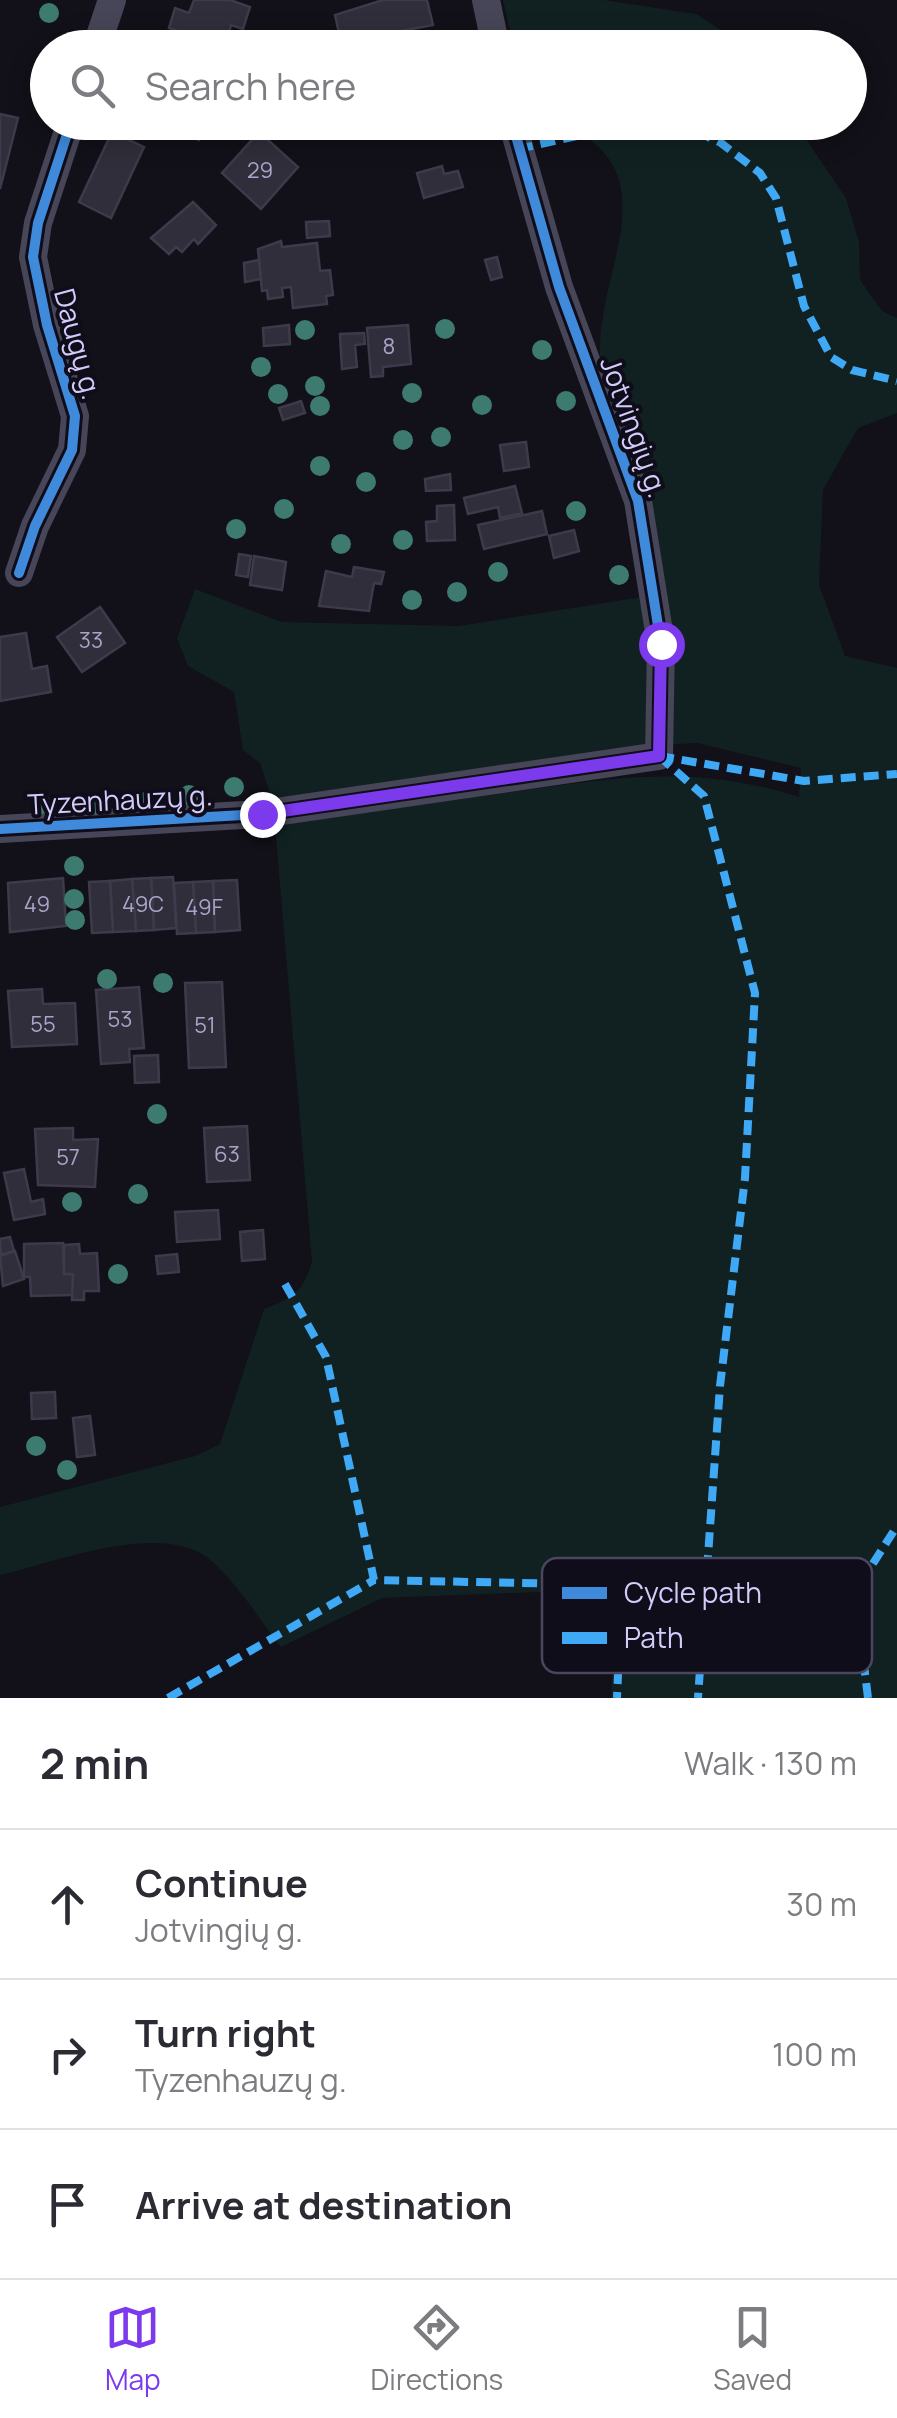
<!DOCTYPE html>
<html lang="en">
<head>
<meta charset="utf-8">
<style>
  body { margin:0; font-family:Manrope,sans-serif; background:#f2f2f3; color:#2b2b33 }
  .stop { position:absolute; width:30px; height:30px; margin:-22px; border:8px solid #7c3aed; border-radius:50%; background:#fff }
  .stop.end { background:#7c3aed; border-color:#fff; box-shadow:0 2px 10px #0008 }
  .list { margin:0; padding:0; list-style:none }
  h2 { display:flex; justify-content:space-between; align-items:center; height:130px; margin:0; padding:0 40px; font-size:42px }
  h2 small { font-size:32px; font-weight:400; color:#7c7c81 }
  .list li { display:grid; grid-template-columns:65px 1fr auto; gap:30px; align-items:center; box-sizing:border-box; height:150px; padding:0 40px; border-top:2px solid #e1e1e2 }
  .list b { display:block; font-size:38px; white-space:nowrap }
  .list p { margin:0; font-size:32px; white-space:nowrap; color:#7c7c81 }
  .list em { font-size:32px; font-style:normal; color:#7c7c81 }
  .icon { flex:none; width:55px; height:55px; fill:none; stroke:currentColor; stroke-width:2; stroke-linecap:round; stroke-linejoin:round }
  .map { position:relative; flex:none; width:897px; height:1698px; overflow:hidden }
  .search { position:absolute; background:#fff; box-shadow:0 5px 25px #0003; left:30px; right:30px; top:30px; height:110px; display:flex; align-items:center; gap:25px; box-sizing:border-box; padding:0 35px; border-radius:55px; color:#7c7c81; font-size:38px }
  .sheet { height:580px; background:#fff }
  nav { display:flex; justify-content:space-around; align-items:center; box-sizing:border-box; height:140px; border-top:2px solid #e1e1e2; background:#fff; font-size:28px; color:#7c7c81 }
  nav a { display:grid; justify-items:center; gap:5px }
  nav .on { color:#7c3aed }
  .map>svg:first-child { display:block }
  .green { fill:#112122 }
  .building { fill:#302e3a; stroke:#3e3a4b; stroke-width:2.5 }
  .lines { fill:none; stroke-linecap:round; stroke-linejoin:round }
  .street { stroke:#474658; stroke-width:28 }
  .quiet { stroke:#3fa9f5; stroke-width:8; stroke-dasharray:15 8; stroke-linecap:butt }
  .cycleway-casing { stroke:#100d1b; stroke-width:16 }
  .cycleway { stroke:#408adc; stroke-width:10 }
  .tree { fill:#3d7a70 }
  .route { stroke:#7c3aed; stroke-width:12 }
  .labels { text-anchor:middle; stroke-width:8; stroke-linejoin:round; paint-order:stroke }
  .number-label { font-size:22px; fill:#aaa4ca }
  .street-label { font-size:28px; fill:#d3ccfa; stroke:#100d1b }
  .key { fill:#100d1b; stroke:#4a465e; stroke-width:2.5 }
  .key-label { font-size:28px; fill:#d3ccfa }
</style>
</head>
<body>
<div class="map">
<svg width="897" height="1698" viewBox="0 0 897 1698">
  <rect width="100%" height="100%" fill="#121018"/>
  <!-- green -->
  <g class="green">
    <polygon points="503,0 604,0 696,14 747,47 514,47"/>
    <path d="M559,123H795L846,198L859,242L860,280L882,311L897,318V413L858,428L823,490L819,585L845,656L897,668V1698H611L616,1589L382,1598L281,1647C259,1619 236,1581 208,1558C159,1521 56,1562 0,1575V1507L195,1456L220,1444L264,1309C293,1298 303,1292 312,1262L275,825C348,815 422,804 496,794C607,779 690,762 799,797L801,768L697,743L641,746L273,802L260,763L243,750L234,692L188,666L177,638L195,589L282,622L459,626L667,593L600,355C596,270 675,170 559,123Z"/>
  </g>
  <!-- building -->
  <g class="building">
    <polygon points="194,0 230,0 250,7 243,29 231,25 225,47 169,28 175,8 189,13"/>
    <polygon points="383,0 427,0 433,25 364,38 365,41 342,47 335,15"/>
    <polygon points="0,114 18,118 0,189"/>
    <polygon points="170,122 205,122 199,140 168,129"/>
    <polygon points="112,132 144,147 111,218 79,202"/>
    <polygon points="259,132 298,167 261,209 222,173"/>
    <polygon points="442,166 444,174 458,171 463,187 424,198 417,173"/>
    <polygon points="193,202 216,225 198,244 194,239 182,252 176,247 169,254 151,238"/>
    <polygon points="329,221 330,236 307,238 306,222"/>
    <polygon points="281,241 282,247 317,243 320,271 330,270 333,295 326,296 327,304 293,308 291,287 282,288 283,297 268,299 267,290 262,291 258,249"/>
    <polygon points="497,257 502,277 491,280 485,260"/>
    <polygon points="259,260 261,279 245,282 244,263"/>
    <polygon points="289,325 290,344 264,346 263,328"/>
    <polygon points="408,325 411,364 383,367 383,376 371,377 367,328"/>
    <polygon points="364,333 365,344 355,345 357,367 342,369 340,334"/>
    <polygon points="301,401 305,413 283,420 279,408"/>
    <polygon points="526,442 529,467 504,471 500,445"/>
    <polygon points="450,474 451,490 426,491 425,479"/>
    <polygon points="515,486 522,513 500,518 498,507 468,514 464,498"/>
    <polygon points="454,505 455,540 427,541 426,522 437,521 437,506"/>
    <polygon points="542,511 547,534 484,549 478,525"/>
    <polygon points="574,530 579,551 554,558 549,536"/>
    <polygon points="239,554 251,556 248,577 236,575"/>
    <polygon points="254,556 286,562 282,590 250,585"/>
    <polygon points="354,567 384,572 381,584 374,583 369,611 319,606 326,571 352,577"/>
    <polygon points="100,607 125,643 82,672 57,637"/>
    <polygon points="26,633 32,669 47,666 51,692 0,701 0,637"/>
    <polygon points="173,877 176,928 154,930 151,878"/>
    <polygon points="63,878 66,926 10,932 8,883"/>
    <polygon points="151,878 154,930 136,931 132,879"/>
    <polygon points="132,879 136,931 113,932 110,881"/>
    <polygon points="237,880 240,930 215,932 213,881"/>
    <polygon points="110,881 113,932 92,933 89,882"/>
    <polygon points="213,881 215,932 196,933 193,882"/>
    <polygon points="193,882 196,933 177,934 174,883"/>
    <polygon points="222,982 226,1067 189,1068 185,983"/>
    <polygon points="139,987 144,1048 129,1049 130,1062 101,1064 96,990"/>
    <polygon points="42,989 43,1004 75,1003 77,1044 12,1047 8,991"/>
    <polygon points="158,1055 159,1082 135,1083 134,1056"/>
    <polygon points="247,1126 250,1180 207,1182 204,1128"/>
    <polygon points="73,1128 73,1140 98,1139 95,1187 38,1185 35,1129"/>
    <polygon points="24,1169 31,1202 43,1199 45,1214 14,1220 4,1173"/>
    <polygon points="218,1210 220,1239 177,1242 175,1212"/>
    <polygon points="263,1230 265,1259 242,1261 240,1232"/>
    <polygon points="10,1237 14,1251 1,1255 0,1239"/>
    <polygon points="63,1243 64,1274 73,1274 73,1295 31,1296 30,1277 24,1277 24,1244"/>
    <polygon points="79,1244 80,1254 97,1253 99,1291 84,1291 84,1300 72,1300 73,1274 64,1274 64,1245"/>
    <polygon points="15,1251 24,1279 3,1286 0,1256"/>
    <polygon points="177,1254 179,1272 158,1274 156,1256"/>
    <polygon points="55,1392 56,1418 32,1419 31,1393"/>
    <polygon points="90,1416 95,1455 77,1457 73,1418"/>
  </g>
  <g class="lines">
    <!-- street -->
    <g class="street">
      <polyline points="486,0 496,48"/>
      <polyline points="96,48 112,0"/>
      <polyline points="19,573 35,526 72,450 75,416 47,325 33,257 38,223 71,122"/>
      <polyline points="0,829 262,814 659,756 661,644 638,501 559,287 512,122"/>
    </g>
    <!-- quiet -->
    <g class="quiet">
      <polyline points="676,122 721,143 760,173 776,198 804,306 831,357 852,370 897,381"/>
      <polyline points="518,149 641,122"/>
      <polyline points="659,756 704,796 755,993 745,1178 720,1386 698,1698"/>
      <polyline points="659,756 804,781 897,774"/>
      <polyline points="285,1284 326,1357 374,1580 622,1585 617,1698"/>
      <polyline points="168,1698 374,1580"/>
      <polyline points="868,1698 858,1615 865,1576 897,1526"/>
    </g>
    <!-- cycleway casing -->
    <g class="cycleway-casing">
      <g id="cycleway">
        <polyline points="19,573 35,526 72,450 75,416 47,325 33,257 38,223 71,122"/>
        <polyline points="0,829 262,814 659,756 661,644 638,501 559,287 512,122"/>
      </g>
    </g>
    <!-- cycleway -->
    <use href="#cycleway" class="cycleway"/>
  </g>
  <!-- trees -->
  <g class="tree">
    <circle cx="49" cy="13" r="10"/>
    <circle cx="445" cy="329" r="10"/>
    <circle cx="305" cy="330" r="10"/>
    <circle cx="542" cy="350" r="10"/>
    <circle cx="261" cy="367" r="10"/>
    <circle cx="315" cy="386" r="10"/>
    <circle cx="412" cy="393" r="10"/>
    <circle cx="278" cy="394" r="10"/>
    <circle cx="566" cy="401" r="10"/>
    <circle cx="482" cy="405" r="10"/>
    <circle cx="320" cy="406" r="10"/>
    <circle cx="441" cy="437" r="10"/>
    <circle cx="403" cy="440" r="10"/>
    <circle cx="320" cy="466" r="10"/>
    <circle cx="366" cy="482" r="10"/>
    <circle cx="284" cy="509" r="10"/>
    <circle cx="576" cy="511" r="10"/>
    <circle cx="236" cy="529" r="10"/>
    <circle cx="403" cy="540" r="10"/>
    <circle cx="341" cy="544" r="10"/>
    <circle cx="498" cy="572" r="10"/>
    <circle cx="619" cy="575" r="10"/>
    <circle cx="457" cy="592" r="10"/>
    <circle cx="412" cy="600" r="10"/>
    <circle cx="234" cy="787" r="10"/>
    <circle cx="189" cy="795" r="10"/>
    <circle cx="148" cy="801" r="10"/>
    <circle cx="41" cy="804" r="10"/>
    <circle cx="98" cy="805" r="10"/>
    <circle cx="74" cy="866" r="10"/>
    <circle cx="74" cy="899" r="10"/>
    <circle cx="75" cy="920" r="10"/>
    <circle cx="107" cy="979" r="10"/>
    <circle cx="163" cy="983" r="10"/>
    <circle cx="157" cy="1114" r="10"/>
    <circle cx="138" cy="1194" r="10"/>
    <circle cx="72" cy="1202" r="10"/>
    <circle cx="118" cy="1274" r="10"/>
    <circle cx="36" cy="1446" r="10"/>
    <circle cx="67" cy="1470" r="10"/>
  </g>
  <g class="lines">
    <!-- route -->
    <polyline class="route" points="262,814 659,756 661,644"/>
  </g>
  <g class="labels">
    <!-- number labels -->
    <g class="number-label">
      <text x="260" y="178">29</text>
      <text x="389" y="354">8</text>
      <text x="91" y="648">33</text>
      <text x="37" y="912">49</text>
      <text x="143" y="912">49C</text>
      <text x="204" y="915">49F</text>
      <text x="120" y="1027">53</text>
      <text x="43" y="1032">55</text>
      <text x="205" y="1033">51</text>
      <text x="227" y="1162">63</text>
      <text x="68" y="1165">57</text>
    </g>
    <!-- street labels -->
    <g class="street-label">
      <text transform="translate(78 344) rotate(75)" y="10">Daugų g.</text>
      <text transform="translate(634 427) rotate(70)" y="10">Jotvingių g.</text>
      <text transform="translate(120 800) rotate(-3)" y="10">Tyzenhauzų g.</text>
    </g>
  </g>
  <!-- legend -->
  <rect x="542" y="1558" width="330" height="115" rx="15" class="key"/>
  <rect x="562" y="1587" width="45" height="12" fill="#408adc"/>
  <rect x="562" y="1632" width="45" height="12" fill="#3fa9f5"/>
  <g class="key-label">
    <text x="624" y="1603">Cycle path</text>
    <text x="624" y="1648">Path</text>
  </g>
</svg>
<div class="stop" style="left:661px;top:644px"></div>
<div class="stop end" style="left:262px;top:814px"></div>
<div class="search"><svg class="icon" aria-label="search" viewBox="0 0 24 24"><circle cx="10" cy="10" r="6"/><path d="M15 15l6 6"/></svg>Search here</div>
</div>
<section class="sheet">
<h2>2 min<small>Walk · 130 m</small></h2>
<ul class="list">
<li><svg class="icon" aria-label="ahead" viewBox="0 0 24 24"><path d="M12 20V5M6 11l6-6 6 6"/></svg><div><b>Continue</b><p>Jotvingių g.</p></div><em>30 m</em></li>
<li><svg class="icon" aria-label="right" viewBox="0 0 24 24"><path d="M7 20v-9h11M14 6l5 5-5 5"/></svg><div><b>Turn right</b><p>Tyzenhauzų g.</p></div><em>100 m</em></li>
<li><svg class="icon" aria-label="arrive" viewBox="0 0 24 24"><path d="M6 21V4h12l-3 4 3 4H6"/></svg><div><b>Arrive at destination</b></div></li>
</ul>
</section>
<nav>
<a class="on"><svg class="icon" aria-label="map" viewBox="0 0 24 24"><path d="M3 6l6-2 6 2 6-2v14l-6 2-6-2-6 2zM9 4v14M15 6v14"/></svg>Map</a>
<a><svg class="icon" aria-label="directions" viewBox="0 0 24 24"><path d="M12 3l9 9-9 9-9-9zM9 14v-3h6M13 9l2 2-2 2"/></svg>Directions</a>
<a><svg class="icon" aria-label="saved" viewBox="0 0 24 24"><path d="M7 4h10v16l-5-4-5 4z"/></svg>Saved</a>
</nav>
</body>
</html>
